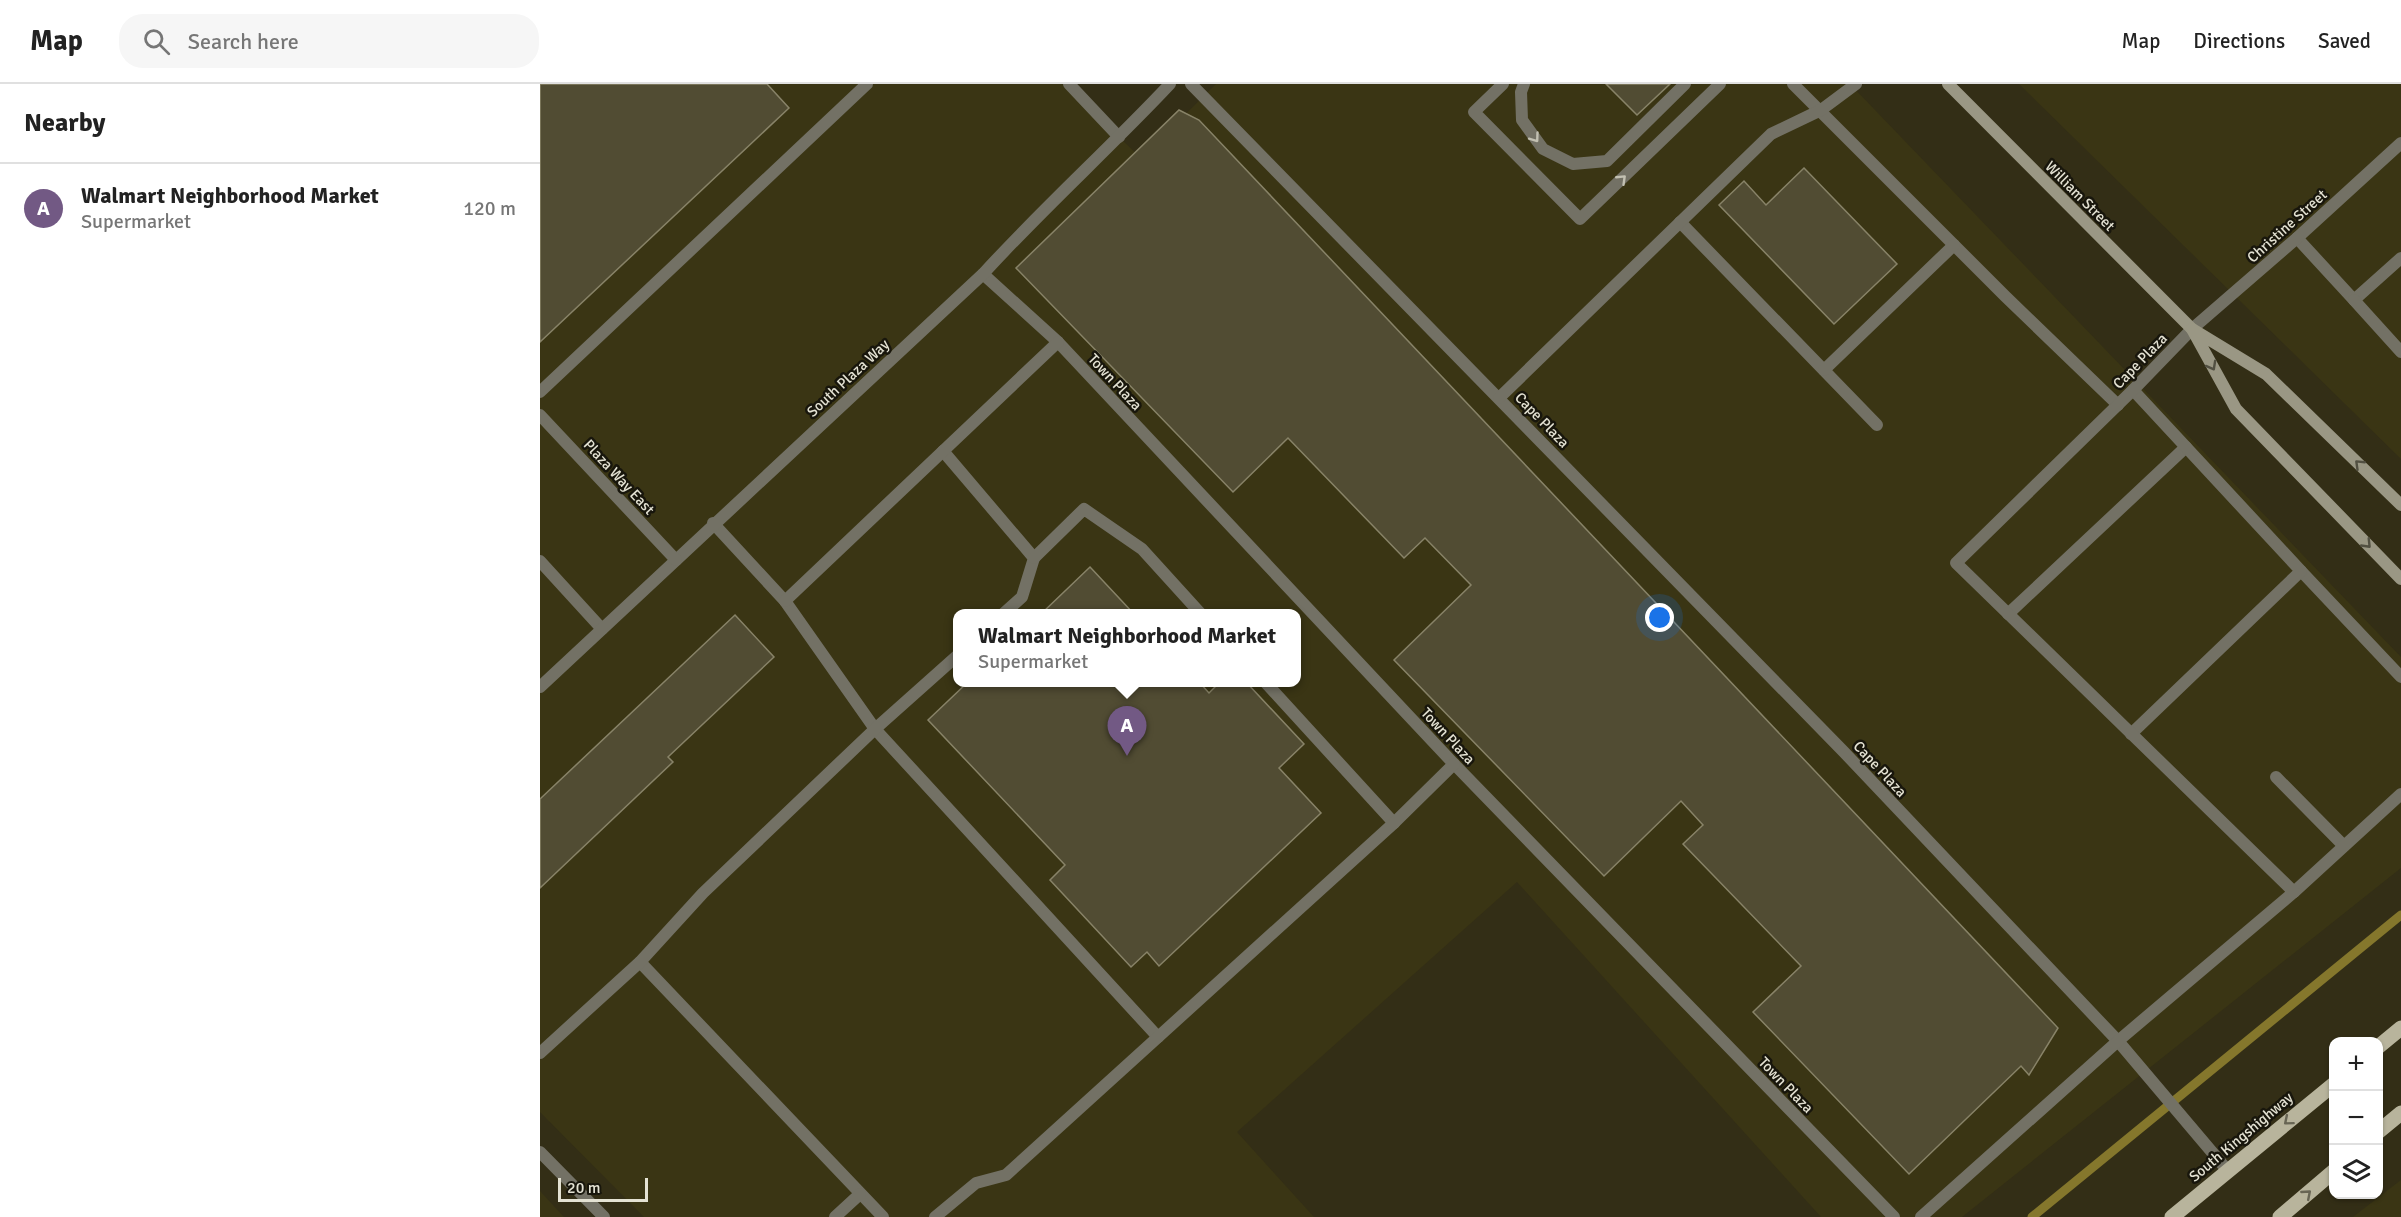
<!DOCTYPE html>
<html lang="en">
<head>
<meta charset="utf-8">
<style>
  body { margin:0; font-family:Signika,sans-serif; background:#f6f6f6; color:#222 }
  .controls { position:absolute; right:18px; bottom:18px; display:grid; overflow:hidden; border-radius:12px; box-shadow:0 2px 4px #0004 }
  .controls button { width:54px; height:54px; display:grid; place-items:center; padding:0; border:0; border-bottom:2px solid #e0e0e0; background:#fff; color:#222; font:30px sans-serif }
  .scale { position:absolute; left:18px; bottom:15px; width:90px; box-sizing:border-box; padding-left:6px; border:3px solid #e4e2d3; border-top:0; font-size:16px; line-height:21px; white-space:nowrap; color:#e4e2d3; -webkit-text-stroke:4px #18160c; paint-order:stroke }
  .you { position:absolute; left:1120px; top:534px; width:21px; height:21px; margin:-15px; border:4px solid #fff; border-radius:50%; background:#1a73e8; box-shadow:0 0 0 9px #1a73e833 }
  .badge { display:grid; place-items:center; width:39px; height:39px; border-radius:50%; background:#725984; color:#fff; font-size:20px; font-weight:700 }
  .pin { position:absolute; translate:-50% -50px; filter:drop-shadow(0 2px 3px #0008) }
  .pin::after { content:''; position:absolute; top:32px; width:21px; height:18px; background:inherit; clip-path:polygon(0 0,100% 0,50% 100%) }
  .popup { position:absolute; left:413px; top:525px; width:348px; height:78px; box-sizing:border-box; display:grid; place-content:center; border-radius:12px; background:#fff; filter:drop-shadow(0 2px 4px #0005); font-size:20px; white-space:nowrap; color:#767676 }
  .popup b { font-size:22px; color:#222 }
  .popup::after { content:''; position:absolute; left:50%; top:100%; margin-left:-12px; border:12px solid transparent; border-top-color:#fff }
  .list { margin:0; padding:0; list-style:none }
  h2 { display:flex; justify-content:space-between; align-items:center; height:78px; margin:0; padding:0 24px; font-size:26px }
  h2 small { font-size:20px; font-weight:400; color:#767676 }
  .list li { display:grid; grid-template-columns:39px 1fr auto; gap:18px; align-items:center; box-sizing:border-box; height:90px; padding:0 24px; border-top:2px solid #e0e0e0 }
  .list b { display:block; font-size:22px; white-space:nowrap }
  .list p { margin:0; font-size:20px; white-space:nowrap; color:#767676 }
  .list em { font-size:20px; font-style:normal; color:#767676 }
  .icon { flex:none; width:33px; height:33px; fill:none; stroke:currentColor; stroke-width:2; stroke-linecap:round; stroke-linejoin:round }
  .map { position:relative; flex:none; width:1861px; height:1133px; overflow:hidden }
  header { display:flex; align-items:center; gap:36px; box-sizing:border-box; height:84px; padding:0 30px; background:#fff; border-bottom:2px solid #e0e0e0 }
  header strong { font-size:28px }
  nav { display:flex; gap:33px; margin-inline-start:auto; font-size:21px }
  .search { width:420px; height:54px; background:#f6f6f6; display:flex; align-items:center; gap:15px; box-sizing:border-box; padding:0 21px; border-radius:24px; color:#767676; font-size:22px }
  main { display:flex }
  aside { flex:1; background:#fff }
  .map>svg:first-child { display:block }
  .built { fill:#3a3514; fill-rule:evenodd }
  .lines { fill:none; stroke-linecap:round; stroke-linejoin:round }
  .stream { stroke:#85772c; stroke-width:9 }
  .building { fill:#514c33; stroke:#888368; stroke-width:1.5 }
  .service { stroke:#737165; stroke-width:12 }
  .minor { stroke:#737165; stroke-width:12 }
  .tertiary { stroke:#737165; stroke-width:12 }
  .secondary { stroke:#9a9784; stroke-width:12 }
  .primary { stroke:#b8b49c; stroke-width:15 }
  .oneway { stroke:#c2c0b2 }
  .oneway2 { stroke:#525042 }
  .oneway3 { stroke:#686554 }
  .labels { text-anchor:middle; stroke-width:5; stroke-linejoin:round; paint-order:stroke }
  .street-label { font-size:15px; fill:#e4e2d3; stroke:#18160c }
</style>
</head>
<body>
<header>
<strong>Map</strong>
<div class="search"><svg class="icon" aria-label="search" viewBox="0 0 24 24"><circle cx="10" cy="10" r="6"/><path d="M15 15l6 6"/></svg>Search here</div>
<nav><a>Map</a><a>Directions</a><a>Saved</a></nav>
</header>
<main>
<aside>
<h2>Nearby<small></small></h2>
<ul class="list">
<li><span class="badge">A</span><div><b>Walmart Neighborhood Market</b><p>Supermarket</p></div><em>120 m</em></li>
</ul>
</aside>
<div class="map">
<svg width="1861" height="1133" viewBox="0 0 1861 1133">
  <rect width="100%" height="100%" fill="#332e16"/>
  <!-- built -->
  <g class="built">
    <path d="M0,0H523L601,74L676,0H1310L1861,573V784L1422,1133H1281L977,798L697,1048L774,1133H104L0,1028ZM418,530H756V598H418Z"/>
    <polygon points="1479,0 1861,0 1861,375"/>
    <polygon points="1861,1096 1861,1133 1813,1133"/>
    <polygon points="0,1107 24,1133 0,1133"/>
  </g>
  <g class="lines">
    <!-- stream -->
    <polyline class="stream" points="1492,1133 1861,831"/>
  </g>
  <!-- building -->
  <g class="building">
    <polygon points="0,0 227,0 249,24 0,258"/>
    <polygon points="1066,0 1130,0 1097,31"/>
    <polygon points="639,26 659,36 1518,944 1489,991 1481,982 1369,1090 1213,928 1261,882 1143,760 1163,741 1141,717 1064,792 854,576 931,501 885,454 864,474 748,354 693,408 476,184"/>
    <polygon points="1264,84 1357,180 1294,240 1179,121 1204,97 1226,121"/>
    <polygon points="550,483 594,530 501,530"/>
    <polygon points="195,531 234,573 128,673 133,678 0,804 0,715"/>
    <polygon points="428,598 659,598 669,609 680,598 706,598 764,660 739,684 781,729 619,882 607,868 591,883 510,796 525,781 388,636"/>
  </g>
  <g class="lines">
    <!-- service -->
    <g class="service">
      <polyline points="529,0 579,53"/>
      <polyline points="651,0 1303,667 1578,957 1688,1087"/>
      <polyline points="963,0 934,28 1040,135 1180,0"/>
      <polyline points="984,0 981,8 982,36 1003,65 1033,80 1067,77 1145,0"/>
      <polyline points="1253,0 1466,213 1578,321"/>
      <polyline points="1140,138 1337,341"/>
      <polyline points="1757,154 1814,216 1861,174"/>
      <polyline points="443,190 518,258 914,680 1354,1133"/>
      <polyline points="1814,216 1861,268"/>
      <polyline points="1284,286 1414,161"/>
      <polyline points="0,308 327,0"/>
      <polyline points="959,314 1231,50 1281,26 1316,0"/>
      <polyline points="403,367 494,474 482,513 463,530"/>
      <polyline points="173,439 245,517 335,645 618,953"/>
      <polyline points="494,474 544,425 602,465 661,530"/>
      <polyline points="0,477 62,545"/>
      <polyline points="1761,487 1861,593"/>
      <polyline points="245,517 518,258"/>
      <polyline points="1468,530 1646,363"/>
      <polyline points="725,598 854,739"/>
      <path d="M0,603L443,190C503,124 569,65 630,0"/>
      <polyline points="1591,650 1761,487 1593,306"/>
      <polyline points="1736,693 1804,762"/>
      <polyline points="1754,808 1861,710"/>
      <polyline points="100,878 343,1133"/>
      <polyline points="0,969 100,878 163,809 335,645 418,571"/>
      <polyline points="295,1133 320,1110"/>
      <polyline points="395,1133 436,1099 466,1091 854,739 914,680"/>
      <polyline points="1381,1133 1578,957 1754,808 1416,479 1593,306 1652,245"/>
    </g>
    <!-- minor -->
    <g class="minor">
      <polyline points="1652,245 1757,154 1861,59"/>
      <polyline points="0,331 136,476"/>
    </g>
    <!-- tertiary -->
    <polyline class="tertiary" points="0,1068 64,1133"/>
    <!-- secondary -->
    <g class="secondary">
      <polyline points="1408,0 1652,245"/>
      <polyline points="1861,421 1726,290 1652,245 1696,325 1861,495"/>
    </g>
    <!-- primary -->
    <g class="primary">
      <polyline points="1838,963 1861,944"/>
      <polyline points="1838,1048 1861,1029"/>
      <polyline points="1632,1133 1794,1000"/>
      <polyline points="1740,1133 1794,1087"/>
    </g>
  </g>
  <!-- one-way arrows -->
  <defs><path id="oneway-chevron" d="M-2-3.5L2.5 0L-2 3.5" fill="none" stroke-width="1.6" stroke-linecap="round" stroke-linejoin="round" transform="scale(1.5)"/></defs>
  <g class="oneway">
    <use href="#oneway-chevron" transform="translate(995 54) rotate(54)"/>
    <use href="#oneway-chevron" transform="translate(1082 95) rotate(-44)"/>
  </g>
  <g class="oneway2">
    <use href="#oneway-chevron" transform="translate(1672 282) rotate(61)"/>
    <use href="#oneway-chevron" transform="translate(1819 380) rotate(-136)"/>
    <use href="#oneway-chevron" transform="translate(1827 460) rotate(46)"/>
  </g>
  <g class="oneway3">
    <use href="#oneway-chevron" transform="translate(1748 1037) rotate(140)"/>
    <use href="#oneway-chevron" transform="translate(1767 1110) rotate(-41)"/>
  </g>
  <g class="labels">
    <!-- street labels -->
    <g class="street-label">
      <text transform="translate(1540 112) rotate(45)" y="5">William Street</text>
      <text transform="translate(1747 142) rotate(-42)" y="5">Christine Street</text>
      <text transform="translate(1600 277) rotate(-46)" y="5">Cape Plaza</text>
      <text transform="translate(308 294) rotate(-43)" y="5">South Plaza Way</text>
      <text transform="translate(575 298) rotate(47)" y="5">Town Plaza</text>
      <text transform="translate(1002 336) rotate(46)" y="5">Cape Plaza</text>
      <text transform="translate(79 393) rotate(47)" y="5">Plaza Way East</text>
      <text transform="translate(908 652) rotate(47)" y="5">Town Plaza</text>
      <text transform="translate(1340 685) rotate(47)" y="5">Cape Plaza</text>
      <text transform="translate(1246 1001) rotate(46)" y="5">Town Plaza</text>
      <text transform="translate(1701 1053) rotate(-40)" y="5">South Kingshighway</text>
    </g>
  </g>
</svg>
<div class="controls">
<button>+</button>
<button>−</button>
<button><svg class="icon" aria-label="layers" viewBox="0 0 24 24"><path d="M12 4l9 5-9 5-9-5zM3 14l9 5 9-5"/></svg></button>
</div>
<div class="scale">20 m</div>
<div class="you"></div>
<div class="pin badge" style="left:587px;top:672px">A</div>
<div class="popup"><b>Walmart Neighborhood Market</b>Supermarket</div>
</div>
</main>
</body>
</html>
